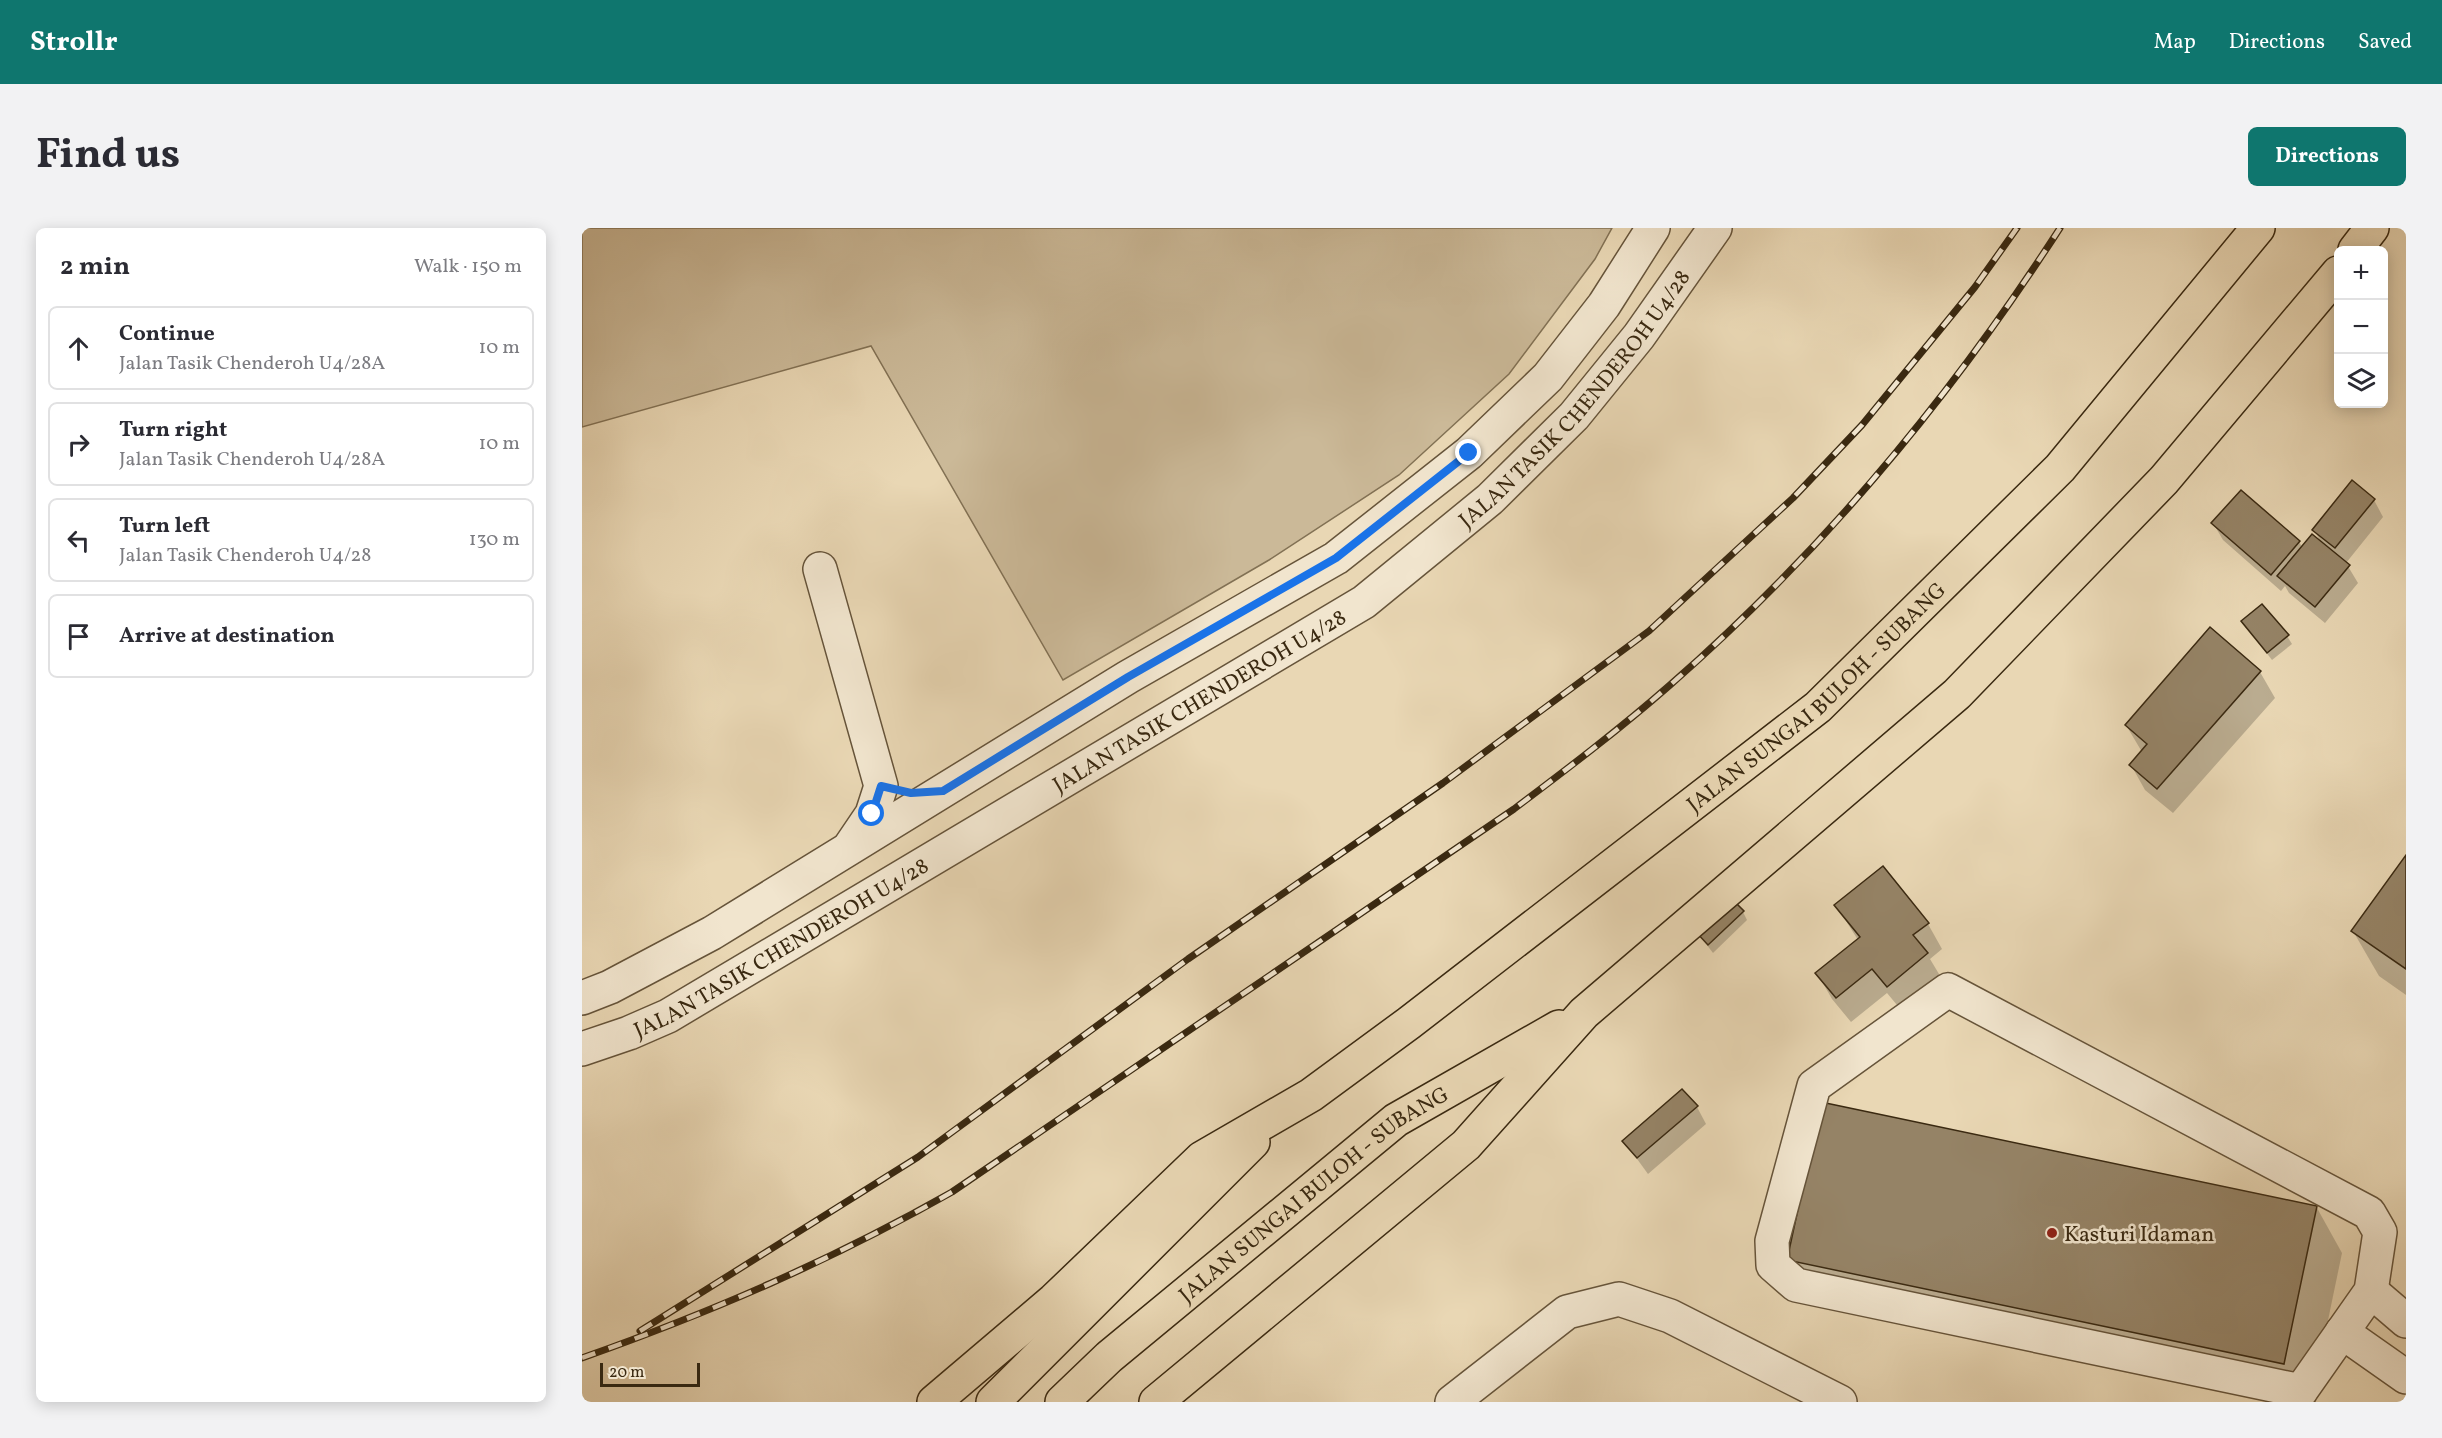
<!DOCTYPE html>
<html lang="en">
<head>
<meta charset="utf-8">
<style>
  body { margin:0; font-family:Vollkorn,serif; background:#f2f2f3; color:#2b2b33 }
  .controls { position:absolute; right:18px; top:18px; display:grid; overflow:hidden; border-radius:9px; box-shadow:0 3px 15px #0003 }
  .controls button { width:54px; height:54px; display:grid; place-items:center; padding:0; border:0; border-bottom:2px solid #e1e1e2; background:#fff; color:#2b2b33; font:30px sans-serif }
  .scale { position:absolute; left:18px; bottom:15px; width:100px; box-sizing:border-box; padding-left:6px; border:3px solid #3a2911; border-top:0; font-size:16px; line-height:21px; white-space:nowrap; color:#3a2911; -webkit-text-stroke:4px #f1e5ce; paint-order:stroke }
  .stop { position:absolute; width:18px; height:18px; margin:-14px; border:4px solid #1a73e8; border-radius:50%; background:#fff }
  .stop.end { background:#1a73e8; border-color:#fff; box-shadow:0 2px 6px #0008 }
  .list { margin:0; padding:0; list-style:none }
  h2 { display:flex; justify-content:space-between; align-items:center; height:78px; margin:0; padding:0 24px; font-size:26px }
  h2 small { font-size:20px; font-weight:400; color:#7c7c81 }
  .list li { display:grid; grid-template-columns:39px 1fr auto; gap:18px; align-items:center; box-sizing:border-box; height:84px; margin:0 12px 12px; padding:0 12px; border:2px solid #e1e1e2; border-radius:9px }
  .list b { display:block; font-size:22px; white-space:nowrap }
  .list p { margin:0; font-size:20px; white-space:nowrap; color:#7c7c81 }
  .list em { font-size:20px; font-style:normal; color:#7c7c81 }
  .icon { flex:none; width:33px; height:33px; fill:none; stroke:currentColor; stroke-width:2; stroke-linecap:round; stroke-linejoin:round }
  .map { position:relative; flex:none; width:1824px; height:1174px; overflow:hidden; border-radius:9px }
  header { display:flex; align-items:center; gap:36px; box-sizing:border-box; height:84px; padding:0 30px; background:#0f766e; color:#fff }
  header strong { font-size:28px }
  nav { display:flex; gap:33px; margin-inline-start:auto; font-size:21px }
  .intro { display:flex; align-items:center; justify-content:space-between; box-sizing:border-box; height:144px; padding:0 36px }
  h1 { margin:0; font-size:42px }
  .button { padding:15px 27px; border-radius:9px; background:#0f766e; color:#fff; font-size:21px; font-weight:700 }
  main { display:flex; gap:36px; padding:0 36px }
  aside { flex:1; background:#fff; border-radius:9px; box-shadow:0 3px 15px #0003 }
  .map>svg:first-child { display:block }
  .green { fill:#cbb998; stroke:#827154; stroke-width:1.5 }
  .shadow { fill:#0003 }
  .building { fill:#958366; stroke:#3a2911; stroke-width:1.5 }
  .lines { fill:none; stroke-linecap:round; stroke-linejoin:round }
  .minor-casing { stroke:#66543a; stroke-width:36 }
  .highway-casing { stroke:#3a2911; stroke-width:36 }
  .minor { stroke:#f1e5ce; stroke-width:33 }
  .highway { stroke:#e9d7b4; stroke-width:33 }
  .rail-casing { stroke:#3a2911; stroke-width:7 }
  .rail { stroke:#f1e5ce; stroke-width:4.5; stroke-dasharray:14; stroke-linecap:butt }
  .route { stroke:#1a73e8; stroke-width:8 }
  .poi-dot { fill:#8f2418; stroke:#f1e5ce; stroke-width:2 }
  .labels { text-anchor:middle; stroke-width:5; stroke-linejoin:round; paint-order:stroke }
  .street-label { font-size:22px; fill:#3a2911; stroke:#f1e5ce }
  .poi-label { font-size:22px; fill:#3a2911; stroke:#f1e5ce; text-anchor:start }
</style>
</head>
<body>
<header>
<strong>Strollr</strong>
<nav><a>Map</a><a>Directions</a><a>Saved</a></nav>
</header>
<div class="intro"><h1>Find us</h1><a class="button">Directions</a></div>
<main>
<aside>
<h2>2 min<small>Walk · 150 m</small></h2>
<ul class="list">
<li><svg class="icon" aria-label="ahead" viewBox="0 0 24 24"><path d="M12 20V5M6 11l6-6 6 6"/></svg><div><b>Continue</b><p>Jalan Tasik Chenderoh U4/28A</p></div><em>10 m</em></li>
<li><svg class="icon" aria-label="right" viewBox="0 0 24 24"><path d="M7 20v-9h11M14 6l5 5-5 5"/></svg><div><b>Turn right</b><p>Jalan Tasik Chenderoh U4/28A</p></div><em>10 m</em></li>
<li><svg class="icon" aria-label="left" viewBox="0 0 24 24"><path d="M17 20v-9H6M10 6l-5 5 5 5"/></svg><div><b>Turn left</b><p>Jalan Tasik Chenderoh U4/28</p></div><em>130 m</em></li>
<li><svg class="icon" aria-label="arrive" viewBox="0 0 24 24"><path d="M6 21V4h12l-3 4 3 4H6"/></svg><div><b>Arrive at destination</b></div></li>
</ul>
</aside>
<div class="map">
<svg width="1824" height="1174" viewBox="0 0 1824 1174">
  <rect width="100%" height="100%" fill="#e9d7b4"/>
  <filter id="stains"><feTurbulence type="fractalNoise" baseFrequency=".00333" numOctaves="4"/><feColorMatrix values="0 0 0 0 .2 0 0 0 0 .09 0 0 0 0 .02 0 0 0 .5 -.17"/></filter>
  <radialGradient id="worn" r=".72"><stop offset=".6" stop-color="#630" stop-opacity="0"/><stop offset="1" stop-color="#630" stop-opacity=".3"/></radialGradient>
  <!-- green -->
  <polygon class="green" points="0,0 1030,0 1013,31 927,146 817,247 687,332 481,452 289,118 0,199"/>
  <!-- shadow -->
  <g class="shadow">
    <polygon points="1659,264 1717,314 1721,320 1740,316 1732,302 1792,272 1801,289 1764,335 1776,355 1743,395 1707,365 1703,358 1699,363 1641,312 1631,295"/>
    <polygon points="1661,394 1705,408 1710,416 1690,432"/>
    <polygon points="1628,401 1678,444 1693,470 1591,585 1563,562 1549,537 1560,524 1544,497"/>
    <polygon points="1824,630 1824,767 1797,748 1771,703"/>
    <polygon points="1254,677 1346,696 1360,721 1348,731 1360,751 1320,783 1305,765 1269,794 1250,771 1235,745 1276,712"/>
    <polygon points="1161,684 1165,692 1131,725 1115,704"/>
    <polygon points="1100,863 1115,879 1124,896 1066,946 1042,913"/>
    <polygon points="1735,980 1760,1025 1729,1174 1232,1077 1206,1032"/>
  </g>
  <!-- building -->
  <g class="building">
    <polygon points="1770,252 1793,271 1753,320 1730,302"/>
    <polygon points="1659,262 1718,313 1689,347 1629,295"/>
    <polygon points="1730,306 1768,337 1733,379 1695,348"/>
    <polygon points="1680,376 1707,407 1685,425 1659,393"/>
    <polygon points="1628,399 1679,443 1575,561 1547,537 1565,516 1543,497"/>
    <polygon points="1824,627 1824,741 1769,703"/>
    <polygon points="1301,638 1347,695 1331,707 1346,725 1305,759 1290,741 1254,770 1233,745 1278,709 1252,677"/>
    <polygon points="1149,670 1162,683 1126,717 1114,704"/>
    <polygon points="1100,861 1116,878 1055,930 1040,913"/>
    <polygon points="1239,874 1735,978 1702,1136 1205,1032"/>
  </g>
  <g class="lines">
    <!-- minor casing -->
    <g class="minor-casing">
      <g id="minor">
        <polyline points="238,341 299,558 290,586 269,617"/>
        <polyline points="0,770 28,759 130,705 546,449 754,330 887,225 966,149 1022,77 1071,0"/>
        <path id="s1" d="M0,821L47,805L86,788L782,374L908,271L992,188L1057,108L1133,0"/>
        <polyline points="1789,1063 1824,1093"/>
        <polyline points="1760,1104 1824,1149"/>
        <polyline points="870,1174 985,1084 1037,1071 1088,1088 1258,1174"/>
        <polyline points="1711,1174 1789,1063 1798,1004 1787,985 1366,762 1232,858 1190,1013 1191,1037 1214,1057 1719,1163"/>
      </g>
    </g>
    <!-- highway casing -->
    <g class="highway-casing">
      <g id="highway">
        <polyline points="1773,22 1790,0"/>
        <path id="s2" d="M352,1174L472,1072L620,930L729,867L827,795L1236,479L1478,240L1676,0"/>
        <polyline points="411,1174 671,914"/>
        <path id="s3" d="M480,1174L527,1129L814,892L977,799"/>
        <polyline points="574,1174 884,917 1002,785 1375,466 1582,252 1756,45"/>
      </g>
    </g>
    <!-- minor -->
    <use href="#minor" class="minor"/>
    <!-- highway -->
    <use href="#highway" class="highway"/>
    <!-- rail casing -->
    <g class="rail-casing">
      <g id="rail">
        <polyline points="58,1103 336,929 606,731 861,555 1067,403 1211,270 1280,197 1393,59 1435,0"/>
        <path d="M0,1130C132,1083 248,1033 370,964L932,581C985,541 1038,501 1088,457C1239,325 1369,169 1478,0"/>
      </g>
    </g>
    <!-- rail -->
    <use href="#rail" class="rail"/>
  </g>
  <g class="lines">
    <!-- route -->
    <polyline class="route" points="290,586 299,558 329,565 361,563 546,449 754,330 887,225"/>
  </g>
  <!-- markers -->
  <circle class="poi-dot" cx="1470" cy="1005" r="6"/>
  <g class="labels">
    <!-- street labels -->
    <g class="street-label">
      <text dy="8" stroke="none"><textPath href="#s1" startOffset="1196">JALAN TASIK CHENDEROH U4/28</textPath></text>
      <text dy="8" stroke="none"><textPath href="#s2" startOffset="1132">JALAN SUNGAI BULOH - SUBANG</textPath></text>
      <text dy="8" stroke="none"><textPath href="#s1" startOffset="710">JALAN TASIK CHENDEROH U4/28</textPath></text>
      <text dy="8" stroke="none"><textPath href="#s1" startOffset="224">JALAN TASIK CHENDEROH U4/28</textPath></text>
      <text dy="8" stroke="none"><textPath href="#s3" startOffset="327">JALAN SUNGAI BULOH - SUBANG</textPath></text>
    </g>
    <!-- poi labels -->
    <g class="poi-label">
      <text x="1482" y="1013">Kasturi Idaman</text>
    </g>
  </g>
  <rect width="100%" height="100%" filter="url(#stains)"/>
  <rect width="100%" height="100%" fill="url(#worn)"/>
</svg>
<div class="controls">
<button>+</button>
<button>−</button>
<button><svg class="icon" aria-label="layers" viewBox="0 0 24 24"><path d="M12 4l9 5-9 5-9-5zM3 14l9 5 9-5"/></svg></button>
</div>
<div class="scale">20 m</div>
<div class="stop" style="left:290px;top:586px"></div>
<div class="stop end" style="left:887px;top:225px"></div>
</div>
</main>
</body>
</html>
